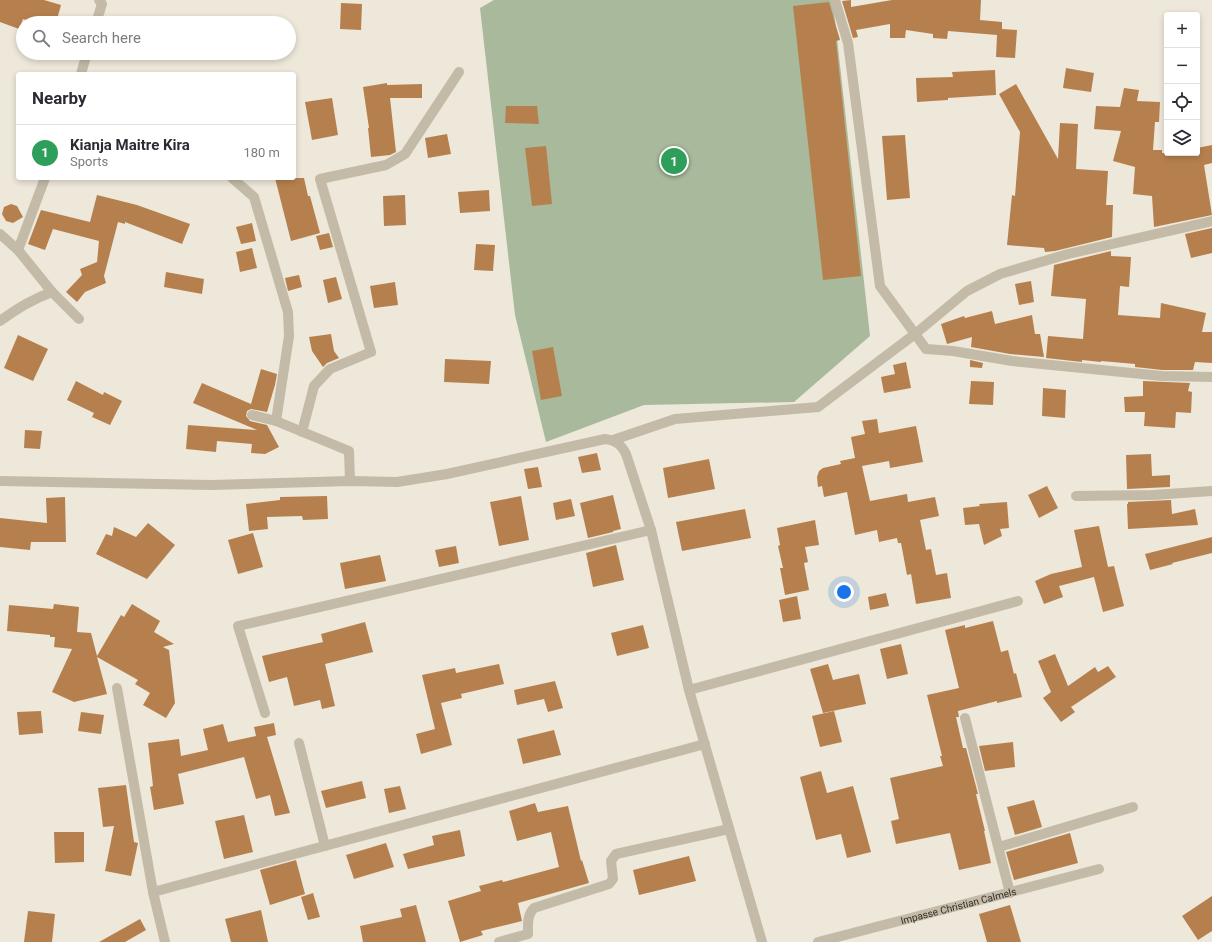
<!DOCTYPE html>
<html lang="en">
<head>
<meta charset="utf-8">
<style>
  body { margin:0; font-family:Roboto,sans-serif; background:#f7f7f7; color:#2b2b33 }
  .controls { position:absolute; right:12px; top:12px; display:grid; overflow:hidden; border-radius:4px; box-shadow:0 2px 6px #0003 }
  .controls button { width:36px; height:36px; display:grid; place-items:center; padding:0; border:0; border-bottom:1px solid #e1e1e2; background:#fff; color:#2b2b33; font:20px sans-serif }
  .you { position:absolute; left:844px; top:592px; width:14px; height:14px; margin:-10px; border:3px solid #fff; border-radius:50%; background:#1a73e8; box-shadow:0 0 0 6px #1a73e833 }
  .badge { display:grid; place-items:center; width:26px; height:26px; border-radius:50%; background:#2563eb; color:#fff; font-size:13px; font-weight:700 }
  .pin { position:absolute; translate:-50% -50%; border:2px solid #fff; box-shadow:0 1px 4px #0006 }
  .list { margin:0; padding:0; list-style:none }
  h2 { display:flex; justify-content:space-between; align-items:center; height:52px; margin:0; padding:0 16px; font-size:17px }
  h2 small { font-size:13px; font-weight:400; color:#7c7c81 }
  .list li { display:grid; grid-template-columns:26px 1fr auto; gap:12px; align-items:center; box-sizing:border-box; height:56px; padding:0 16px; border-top:1px solid #e1e1e2 }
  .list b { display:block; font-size:15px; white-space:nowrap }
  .list p { margin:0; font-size:13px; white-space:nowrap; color:#7c7c81 }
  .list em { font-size:13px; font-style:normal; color:#7c7c81 }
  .icon { flex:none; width:22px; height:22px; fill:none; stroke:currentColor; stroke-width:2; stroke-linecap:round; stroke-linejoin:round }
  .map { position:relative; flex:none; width:1212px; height:942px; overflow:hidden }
  .search { position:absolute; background:#fff; box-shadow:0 2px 6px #0003; left:16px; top:16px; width:280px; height:44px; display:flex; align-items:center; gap:10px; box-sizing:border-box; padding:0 14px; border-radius:22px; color:#7c7c81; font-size:15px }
  .panel { position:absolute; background:#fff; box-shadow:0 2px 6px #0003; left:16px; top:72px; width:280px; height:108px; border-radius:4px }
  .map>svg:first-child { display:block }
  .green { fill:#a8ba9b }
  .building { fill:#b6804e }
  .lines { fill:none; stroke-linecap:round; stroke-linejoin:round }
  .minor { stroke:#c3bba7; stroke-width:10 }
  .tertiary { stroke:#c3bba7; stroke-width:10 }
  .labels { text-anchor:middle; stroke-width:3; stroke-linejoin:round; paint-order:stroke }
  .street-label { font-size:10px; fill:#312c26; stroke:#f6f2e4 }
</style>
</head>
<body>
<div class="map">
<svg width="1212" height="942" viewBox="0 0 1212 942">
  <rect width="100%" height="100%" fill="#ede8d9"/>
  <!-- green -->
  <polygon class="green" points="494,0 831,0 833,2 870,336 794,402 644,405 546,442 515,315 480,8"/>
  <!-- building -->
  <g class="building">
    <polygon points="0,0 44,0 61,5 56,23 35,23 23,19 19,29 0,22"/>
    <polygon points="851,0 851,7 892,0 981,0 980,20 1002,22 1002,29 1017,30 1015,58 996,57 997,35 948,31 947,39 933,38 933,34 906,30 905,38 890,38 890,24 856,30 858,37 853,38 842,1"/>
    <polygon points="829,2 840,40 836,41 861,276 823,280 793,6"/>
    <polygon points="341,3 362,4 361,30 340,29"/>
    <polygon points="1066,68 1094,73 1091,92 1063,88"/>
    <polygon points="995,70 996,95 948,98 948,100 917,102 916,78 953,77 952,72"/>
    <polygon points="387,83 387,85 422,84 422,98 390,98 396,152 390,155 371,157 368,128 369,128 363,87"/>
    <polygon points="1016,84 1058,159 1060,123 1078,124 1076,169 1108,171 1106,205 1113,205 1112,237 1055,251 1045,252 1044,248 1007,245 1012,195 1015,196 1020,132 999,94"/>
    <polygon points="1124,88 1139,90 1137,101 1160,102 1159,122 1155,122 1153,150 1162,150 1162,153 1197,153 1197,148 1212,145 1212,163 1204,165 1212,215 1154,227 1152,196 1133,194 1135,167 1113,161 1121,131 1094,129 1096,106 1120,107"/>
    <polygon points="332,98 338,135 312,140 305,102"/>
    <polygon points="506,106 537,106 539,124 505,123"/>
    <polygon points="447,134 451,154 428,158 425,138"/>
    <polygon points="905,135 910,198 887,200 882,136"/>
    <polygon points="546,146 552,204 532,206 525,148"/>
    <polygon points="275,178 304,178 308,196 310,196 320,233 291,241"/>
    <polygon points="489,190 490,211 460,213 458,192"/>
    <polygon points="97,195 137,205 190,224 182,244 125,222 125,224 118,222 104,276 106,283 85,292 77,302 66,292 82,275 80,269 97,262 99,241 53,229 45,250 28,244 41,210 90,222"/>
    <polygon points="405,195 406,225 384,226 383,196"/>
    <polygon points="11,204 17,206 23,217 13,223 6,221 2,214 4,207"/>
    <polygon points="252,223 256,241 241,244 236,227"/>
    <polygon points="1212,228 1212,253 1191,258 1185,234"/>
    <polygon points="329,233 333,247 320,250 316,236"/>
    <polygon points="476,244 495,245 493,271 474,270"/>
    <polygon points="252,248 257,268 240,272 236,252"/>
    <polygon points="1111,251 1111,256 1131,257 1129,287 1120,286 1118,315 1160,318 1161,303 1206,313 1202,332 1212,332 1212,363 1195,362 1193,370 1162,370 1135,367 1135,364 1101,361 1101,362 1082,360 1082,362 1046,358 1048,336 1083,339 1086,299 1051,296 1054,265"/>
    <polygon points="166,272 204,279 202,294 164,287"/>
    <polygon points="299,275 302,287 288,291 285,278"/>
    <polygon points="336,277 342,299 328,303 323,280"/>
    <polygon points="1031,281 1034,302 1019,305 1015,284"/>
    <polygon points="395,282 398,305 374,308 370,286"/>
    <polygon points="992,311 995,324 1032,315 1035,334 1040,334 1044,357 1010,354 971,347 972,337 947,344 941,324 964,316 965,318"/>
    <polygon points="331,334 334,351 339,358 327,363 323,367 312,351 309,337"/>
    <polygon points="18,335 48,349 33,381 4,368"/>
    <polygon points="553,347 562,396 541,400 532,351"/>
    <polygon points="445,359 491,361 489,384 444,382"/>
    <polygon points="970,360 983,363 982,368 970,367"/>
    <polygon points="906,362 911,388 884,393 881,377 895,374 893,365"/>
    <polygon points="261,369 277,374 275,385 267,412 251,409 247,411 246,416 250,421 267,425 279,447 265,454 251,453 252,444 217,441 216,452 186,449 188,425 257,430 193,403 202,383 251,404"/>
    <polygon points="76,381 103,395 104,392 122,401 110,425 92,417 94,413 67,400"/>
    <polygon points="971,381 994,382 993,405 969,404"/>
    <polygon points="1143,381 1190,383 1188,391 1192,392 1191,413 1176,412 1175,428 1144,426 1145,412 1125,412 1124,397 1143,396"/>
    <polygon points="1043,388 1066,390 1065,418 1042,416"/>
    <polygon points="877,419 879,433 916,426 923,462 890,468 889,461 862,466 870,501 907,494 908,502 935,497 939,516 920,520 926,550 931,549 936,575 947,573 951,598 916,604 911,574 907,575 901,543 898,543 897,538 879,542 877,530 855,535 847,492 824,497 822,486 818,487 817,477 819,471 823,468 841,464 840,461 855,458 851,437 865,434 862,421"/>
    <polygon points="25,430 42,431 40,449 24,448"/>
    <polygon points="597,453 601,470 582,473 578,457"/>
    <polygon points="1151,454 1152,476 1170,475 1170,487 1127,489 1126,455"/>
    <polygon points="709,459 715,489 668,498 663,468"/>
    <polygon points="538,467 542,487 528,489 524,469"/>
    <polygon points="1047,486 1058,508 1039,518 1028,495"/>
    <polygon points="613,495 621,529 613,531 613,532 588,538 580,503"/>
    <polygon points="327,496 328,519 303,520 302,516 267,517 268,529 249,531 246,504 280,500 280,497"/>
    <polygon points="521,496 529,540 499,546 490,502"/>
    <polygon points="65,497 66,542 31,542 30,550 0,547 0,518 47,523 46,498"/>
    <polygon points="571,499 575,516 556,520 553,503"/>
    <polygon points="1171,500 1172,514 1195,509 1198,525 1128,529 1127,504 1128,504 1128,502"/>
    <polygon points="1007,502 1009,528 1000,529 1002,536 984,545 979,524 965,525 963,508 980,506 979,504"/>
    <polygon points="745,509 751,538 682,551 676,522"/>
    <polygon points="815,520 819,545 805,547 808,562 804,563 809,590 785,595 780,568 783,568 778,546 780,545 777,528"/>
    <polygon points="148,523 175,545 147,579 96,554 106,534 112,536 114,527 136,537"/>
    <polygon points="1099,526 1108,567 1114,566 1124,606 1103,612 1094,577 1059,586 1063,597 1044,604 1035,581 1051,574 1082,567 1074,530"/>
    <polygon points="253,533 263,567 238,574 228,540"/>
    <polygon points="1212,537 1212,553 1172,563 1173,564 1150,570 1145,554"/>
    <polygon points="616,545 624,580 593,587 586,553"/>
    <polygon points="456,546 459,563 439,567 435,550"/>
    <polygon points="380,555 386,581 345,589 340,563"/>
    <polygon points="886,593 889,606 870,610 868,597"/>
    <polygon points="797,596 801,619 783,622 779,600"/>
    <polygon points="54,604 79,607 77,632 91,633 97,656 121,615 124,617 132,604 160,621 154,632 174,644 163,647 169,650 175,703 166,718 143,705 150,693 135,684 138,680 97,657 107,694 74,702 52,692 72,649 54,647 55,637 50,637 50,635 7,631 9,605 53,609"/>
    <polygon points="993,621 1001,652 1008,650 1014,674 1016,673 1022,697 997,703 997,701 958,711 959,717 956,717 963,748 966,748 978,794 976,794 985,831 984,831 991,863 959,870 950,833 896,844 891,821 899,819 890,778 943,766 940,756 942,756 927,695 959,688 945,630 965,625 965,628"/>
    <polygon points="365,622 373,652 325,664 335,706 322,709 320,700 294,706 287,677 269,682 262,656 323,642 321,634"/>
    <polygon points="643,625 649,648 617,656 611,633"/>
    <polygon points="901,644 908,674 887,679 880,649"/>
    <polygon points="1055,654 1068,686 1095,667 1098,672 1108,666 1116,677 1071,707 1075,712 1061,722 1043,698 1051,692 1038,661"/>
    <polygon points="499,664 504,684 461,694 462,698 441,703 452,745 421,754 416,734 435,729 422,675 455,668 456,673"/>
    <polygon points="828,664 833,680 859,674 866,704 823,713 810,669"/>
    <polygon points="555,681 563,708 548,712 544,699 517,705 514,690"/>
    <polygon points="41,711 43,733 19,735 17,712"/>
    <polygon points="834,711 842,742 820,747 812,716"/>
    <polygon points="81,712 104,715 101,734 78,731"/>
    <polygon points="274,723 276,735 267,737 290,813 275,816 270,795 256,799 244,757 178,774 184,804 154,810 150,787 153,786 148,743 179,739 181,756 208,750 203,729 223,724 228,742 256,736 254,727"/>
    <polygon points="554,730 561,755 523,764 517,739"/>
    <polygon points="1013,742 1015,767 985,771 979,746"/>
    <polygon points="821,771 827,793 853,786 871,852 847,858 841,834 816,840 800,777"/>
    <polygon points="362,781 366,798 326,808 321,791"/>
    <polygon points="126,785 134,842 138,843 131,876 105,871 114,826 103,827 98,788"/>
    <polygon points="400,786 406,809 389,813 384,789"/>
    <polygon points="1034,800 1042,827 1015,835 1007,807"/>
    <polygon points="535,803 538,812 568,806 581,861 582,860 589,883 518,903 522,921 481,931 483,935 460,942 448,901 481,891 479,886 502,880 503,882 559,867 551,832 517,841 509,811"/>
    <polygon points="244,815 253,852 224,859 215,821"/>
    <polygon points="460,830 465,856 408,869 403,854 434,845 432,836"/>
    <polygon points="54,832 84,832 84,862 55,863"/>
    <polygon points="1070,833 1078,863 1014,880 1006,852"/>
    <polygon points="386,843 394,867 354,879 346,855"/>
    <polygon points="689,856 696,881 639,895 633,870"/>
    <polygon points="296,860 305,894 270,905 260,870"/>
    <polygon points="313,893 320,917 308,920 301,897"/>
    <polygon points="1212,896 1212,931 1198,940 1182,916"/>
    <polygon points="416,905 426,942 363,942 360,926 402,917 400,909"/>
    <polygon points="1010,905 1021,942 987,942 979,914"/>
    <polygon points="261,910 268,942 231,942 225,919"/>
    <polygon points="28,911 55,914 52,942 24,942"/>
    <polygon points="140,919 146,930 125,942 99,942"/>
  </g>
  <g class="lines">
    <!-- minor -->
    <g class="minor">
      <polyline points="835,0 848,43 880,286 926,349 953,351 1012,361 1162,376 1212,377"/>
      <polyline points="96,23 102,4 99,0"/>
      <polyline points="81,74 87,53"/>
      <polyline points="232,178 254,197 288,312 289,336 276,421"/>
      <polyline points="0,234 18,250 52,292 79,319"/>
      <polyline points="18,250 45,178"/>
      <path d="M0,321C16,309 33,299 52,292"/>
      <polyline points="252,415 276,421 349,451 350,481"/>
      <polyline points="302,432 314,386 330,369 371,352 320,179 386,165 405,154 459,72"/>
      <polyline points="613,440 675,419 818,407 915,334 967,291 1000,274 1068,254 1212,221"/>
      <polyline points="1076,496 1153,495 1212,491"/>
      <polyline points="117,688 153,892 165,942"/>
      <polyline points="689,690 1018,601"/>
      <polyline points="265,713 238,626 651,530"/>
      <polyline points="965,718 1010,893"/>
      <polyline points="299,743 325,846"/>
      <polyline points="999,847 1133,807"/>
      <polyline points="153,892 705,744"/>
      <path d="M499,942L528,934C528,924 527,915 534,908L609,884L613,879L611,861L616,854L729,829"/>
      <path id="s1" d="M818,942L1099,869"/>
    </g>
    <!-- tertiary -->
    <path class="tertiary" d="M0,481L211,485L350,481L397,482L447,474L605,439C615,440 621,444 626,454L651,530L689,690L762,942"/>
  </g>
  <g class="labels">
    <!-- street labels -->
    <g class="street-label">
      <text dy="4" stroke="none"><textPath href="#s1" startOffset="145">Impasse Christian Calmels</textPath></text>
    </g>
  </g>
</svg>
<div class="controls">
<button>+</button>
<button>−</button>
<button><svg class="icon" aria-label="locate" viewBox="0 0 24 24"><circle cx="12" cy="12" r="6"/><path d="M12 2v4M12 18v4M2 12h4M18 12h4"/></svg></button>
<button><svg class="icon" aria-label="layers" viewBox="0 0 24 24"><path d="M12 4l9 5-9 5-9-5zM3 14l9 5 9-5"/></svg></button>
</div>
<div class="you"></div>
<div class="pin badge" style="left:674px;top:161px;background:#2e9e5b">1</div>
<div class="search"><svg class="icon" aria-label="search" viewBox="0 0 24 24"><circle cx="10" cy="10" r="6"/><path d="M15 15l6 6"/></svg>Search here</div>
<section class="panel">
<h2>Nearby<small></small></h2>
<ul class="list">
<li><span class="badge" style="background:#2e9e5b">1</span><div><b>Kianja Maitre Kira</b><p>Sports</p></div><em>180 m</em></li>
</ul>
</section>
</div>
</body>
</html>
